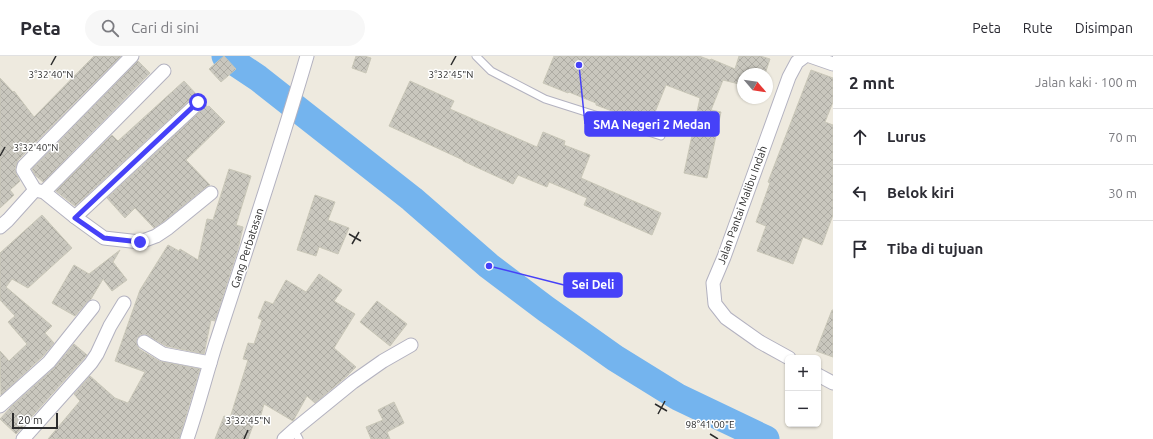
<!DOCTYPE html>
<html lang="id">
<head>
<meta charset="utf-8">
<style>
  body { margin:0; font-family:Ubuntu,sans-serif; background:#f7f7f7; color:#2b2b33 }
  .controls { position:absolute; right:12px; bottom:12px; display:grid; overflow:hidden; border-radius:6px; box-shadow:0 1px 3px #0004 }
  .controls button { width:36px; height:36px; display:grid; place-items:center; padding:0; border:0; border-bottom:1px solid #e1e1e2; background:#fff; color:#2b2b33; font:20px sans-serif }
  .compass { position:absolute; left:737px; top:12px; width:36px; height:36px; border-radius:50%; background:#fff; box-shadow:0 1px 3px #0004; rotate:119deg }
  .scale { position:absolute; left:12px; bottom:10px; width:46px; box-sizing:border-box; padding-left:4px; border:2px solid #2c2c2c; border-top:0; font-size:11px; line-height:14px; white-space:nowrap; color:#2c2c2c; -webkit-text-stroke:3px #fff; paint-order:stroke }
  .stop { position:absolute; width:12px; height:12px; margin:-9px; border:3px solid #4641f8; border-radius:50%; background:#fff }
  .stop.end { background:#4641f8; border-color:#fff; box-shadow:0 1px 4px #0008 }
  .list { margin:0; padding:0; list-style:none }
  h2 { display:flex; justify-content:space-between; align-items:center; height:52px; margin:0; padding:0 16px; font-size:17px }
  h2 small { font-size:13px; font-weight:400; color:#7c7c81 }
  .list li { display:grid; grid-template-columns:26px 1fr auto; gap:12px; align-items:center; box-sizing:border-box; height:56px; padding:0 16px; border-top:1px solid #e1e1e2 }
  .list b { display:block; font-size:15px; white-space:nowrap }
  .list em { font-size:13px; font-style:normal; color:#7c7c81 }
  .icon { flex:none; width:22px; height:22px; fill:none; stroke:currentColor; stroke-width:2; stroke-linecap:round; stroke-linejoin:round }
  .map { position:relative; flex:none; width:833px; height:383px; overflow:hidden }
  header { display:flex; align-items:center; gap:24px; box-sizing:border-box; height:56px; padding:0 20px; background:#fff; border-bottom:1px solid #e1e1e2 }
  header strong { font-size:19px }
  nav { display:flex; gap:22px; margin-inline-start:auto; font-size:14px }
  .search { width:280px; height:36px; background:#f7f7f7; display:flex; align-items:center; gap:10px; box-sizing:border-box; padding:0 14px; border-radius:22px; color:#7c7c81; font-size:15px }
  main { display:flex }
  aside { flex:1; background:#fff }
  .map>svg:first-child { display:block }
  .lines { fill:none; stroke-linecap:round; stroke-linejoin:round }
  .river { stroke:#74b4ee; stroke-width:27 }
  .building { fill:url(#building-cross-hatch); stroke:#c9c7b8 }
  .service-casing { stroke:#b3b2c0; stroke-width:9 }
  .minor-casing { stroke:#b3b2c0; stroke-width:15 }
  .service { stroke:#fff; stroke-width:7 }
  .minor { stroke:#fff; stroke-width:13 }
  .route { stroke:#4641f8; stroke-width:5 }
  .ticks { fill:none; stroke:#2c2c2c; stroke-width:1.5 }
  .labels { text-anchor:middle; stroke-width:3; stroke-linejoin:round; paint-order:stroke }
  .street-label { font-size:11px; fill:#2c2c2c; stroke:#fff }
  .ticks-label { font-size:10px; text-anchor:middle; fill:#2c2c2c; stroke:#fff; stroke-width:3; stroke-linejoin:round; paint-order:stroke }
  .leader { fill:none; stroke:#4641f8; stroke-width:1.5 }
  .callout-dot { fill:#4641f8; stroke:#fff; stroke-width:1.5 }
  .callout { fill:#4641f8; stroke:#4641f8; stroke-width:1.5 }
  .callout-label { font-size:12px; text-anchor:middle; font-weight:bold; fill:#fff }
</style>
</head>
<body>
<header>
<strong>Peta</strong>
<div class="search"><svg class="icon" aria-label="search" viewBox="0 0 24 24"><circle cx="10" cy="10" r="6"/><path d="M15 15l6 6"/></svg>Cari di sini</div>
<nav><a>Peta</a><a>Rute</a><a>Disimpan</a></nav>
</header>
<main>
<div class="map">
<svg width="833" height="383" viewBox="0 0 833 383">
  <defs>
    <pattern id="building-cross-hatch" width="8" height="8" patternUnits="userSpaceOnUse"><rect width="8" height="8" fill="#c9c7be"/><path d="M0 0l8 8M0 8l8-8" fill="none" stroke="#adaba3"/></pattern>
  </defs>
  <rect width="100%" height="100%" fill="#eeeadf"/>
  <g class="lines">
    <!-- river -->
    <polyline class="river" points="225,0 258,22 412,143 489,210 546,253 615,302 678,341 766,383"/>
  </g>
  <!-- building -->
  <g class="building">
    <polygon points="94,0 121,0 18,104 15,113 16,118 20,125 10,134 14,139 0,152 0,22 13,36 14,35 34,61"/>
    <polygon points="224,0 236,13 221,26 209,13"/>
    <polygon points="356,0 364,0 371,2 366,17 352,12"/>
    <polygon points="554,0 699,0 710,4 711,3 735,13 739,0 760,0 770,3 765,18 743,18 743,29 723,24 711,54 721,56 707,122 684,117 700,42 666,29 651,66 621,55 620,58 596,49 596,47 569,36 568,37 543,27"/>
    <polygon points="138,5 150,17 43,126 35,119 32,113"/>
    <polygon points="811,14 833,22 833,46 825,66 833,69 833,159 822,189 803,181 793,208 757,195 766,170 756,166 770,127 768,126"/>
    <polygon points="184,25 197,39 193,41 75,150 56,135 112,79 118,85"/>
    <polygon points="410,25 454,45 450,53 537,91 543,76 565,85 564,89 590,99 581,122 661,157 652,179 584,149 587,142 549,126 547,131 518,119 513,128 463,105 463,104 389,70"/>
    <polygon points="206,49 207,51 209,50 225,66 186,104 210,129 206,131 163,166 154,172 135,152 125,162 107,142 203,53"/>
    <polygon points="229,113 251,120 236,169 243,171 238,193 215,265 211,264 204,298 166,290 145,278 140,279 137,282 136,285 137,289 139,293 159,305 200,313 179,383 48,383 80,345 74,338 90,320 115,342 128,347 145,316 115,305 140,234 168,189 179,195 180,193 198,204 207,163 213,164"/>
    <polygon points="315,139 335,146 328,164 349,172 338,198 319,191 316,200 297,194"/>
    <polygon points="42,159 72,192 28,232 12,223 6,231 52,270 45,277 54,287 43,300 1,339 0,295 9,305 27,288 8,266 15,260 0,244 0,197"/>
    <polygon points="120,194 113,206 127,224 112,235 103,223 91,243 87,246 75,260 52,247 74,209 89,218"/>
    <polygon points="319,218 342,234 334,245 355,258 334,292 356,311 347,320 315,347 307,340 293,365 264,348 259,366 255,364 248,383 215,383 224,360 230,362 248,304 243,303 248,287 254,288 262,264 258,262 265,245 273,248 286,224 306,236"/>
    <polygon points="377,245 407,268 390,290 360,266"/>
    <polygon points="832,254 833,254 833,301 816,295"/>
    <polygon points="74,288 87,299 16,378 0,363 12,350 54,312"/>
    <polygon points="394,346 404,367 387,376 390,383 371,383 366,371 383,364 378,354"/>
  </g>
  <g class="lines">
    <!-- service casing -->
    <g class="service-casing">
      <g id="service">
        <polyline points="476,0 491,15 545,43 661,80"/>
        <polyline points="294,374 299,383"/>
      </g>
    </g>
    <!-- minor casing -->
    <g class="minor-casing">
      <g id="minor">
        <polyline points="810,0 833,8"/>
        <polyline points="35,134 44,136 75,161 104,182 140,186 156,180 168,172 211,137"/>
        <polyline points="44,136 164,15"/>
        <polyline points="75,161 198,47"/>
        <polyline points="0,171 8,164 35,134 23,114 24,110 132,0"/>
        <polyline points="144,286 163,298 210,307"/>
        <polyline points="789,302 760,286 726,262 715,248 713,227 724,201 789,21 797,6 805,0"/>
        <polyline points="818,319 833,327"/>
        <polyline points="0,350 49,306 93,251"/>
        <polyline points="23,383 91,307 97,298 110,270 124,247"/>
        <path d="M187,383C198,351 206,319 216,287C247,192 279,96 307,0"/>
        <polyline points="284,383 294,374 353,326 383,305 411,289"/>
      </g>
    </g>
    <!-- service -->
    <use href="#service" class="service"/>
    <!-- minor -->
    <use href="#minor" class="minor"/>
  </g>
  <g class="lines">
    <!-- route -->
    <polyline class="route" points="140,186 104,182 75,162 198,46"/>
  </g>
  <!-- ticks -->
  <path class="ticks" d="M51,9L56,0M451,9L456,0M0,100L5,91M349,178L361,185M352,188L359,176M655,348L667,355M658,358L665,345M710,378L718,383M244,383L248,374"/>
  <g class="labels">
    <!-- street labels -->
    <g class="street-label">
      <text transform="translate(742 149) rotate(-70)" y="4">Jalan Pantai Malibu Indah</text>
      <text transform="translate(247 192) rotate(-72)" y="4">Gang Perbatasan</text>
    </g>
  </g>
  <g class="ticks-label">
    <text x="51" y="22">3°32'40"N</text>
    <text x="451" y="22">3°32'45"N</text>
    <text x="36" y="95">3°32'40"N</text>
    <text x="248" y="368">3°32'45"N</text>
    <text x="710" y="372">98°41'00"E</text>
  </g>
  <!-- callouts -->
  <path class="leader" d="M579 9L585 68M489 210L564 229"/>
  <g class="callout-dot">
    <circle cx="579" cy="9" r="4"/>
    <circle cx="489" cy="210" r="4"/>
  </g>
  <g class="callout">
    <rect x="585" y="56" width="134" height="24" rx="4"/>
    <rect x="564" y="217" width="58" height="24" rx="4"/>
  </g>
  <g class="callout-label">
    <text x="652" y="73">SMA Negeri 2 Medan</text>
    <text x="593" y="233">Sei Deli</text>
  </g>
</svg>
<div class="controls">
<button>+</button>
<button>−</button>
</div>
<svg class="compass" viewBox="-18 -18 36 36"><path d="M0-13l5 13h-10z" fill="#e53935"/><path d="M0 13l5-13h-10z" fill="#7c7c81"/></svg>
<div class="scale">20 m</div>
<div class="stop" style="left:198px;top:46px"></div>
<div class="stop end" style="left:140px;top:186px"></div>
</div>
<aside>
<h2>2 mnt<small>Jalan kaki · 100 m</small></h2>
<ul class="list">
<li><svg class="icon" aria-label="ahead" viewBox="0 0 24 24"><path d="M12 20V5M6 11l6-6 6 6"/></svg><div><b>Lurus</b></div><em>70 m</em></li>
<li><svg class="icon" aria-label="left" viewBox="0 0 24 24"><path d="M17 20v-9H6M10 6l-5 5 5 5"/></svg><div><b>Belok kiri</b></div><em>30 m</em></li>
<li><svg class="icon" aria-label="arrive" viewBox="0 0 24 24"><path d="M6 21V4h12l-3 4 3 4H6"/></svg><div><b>Tiba di tujuan</b></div></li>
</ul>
</aside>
</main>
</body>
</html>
